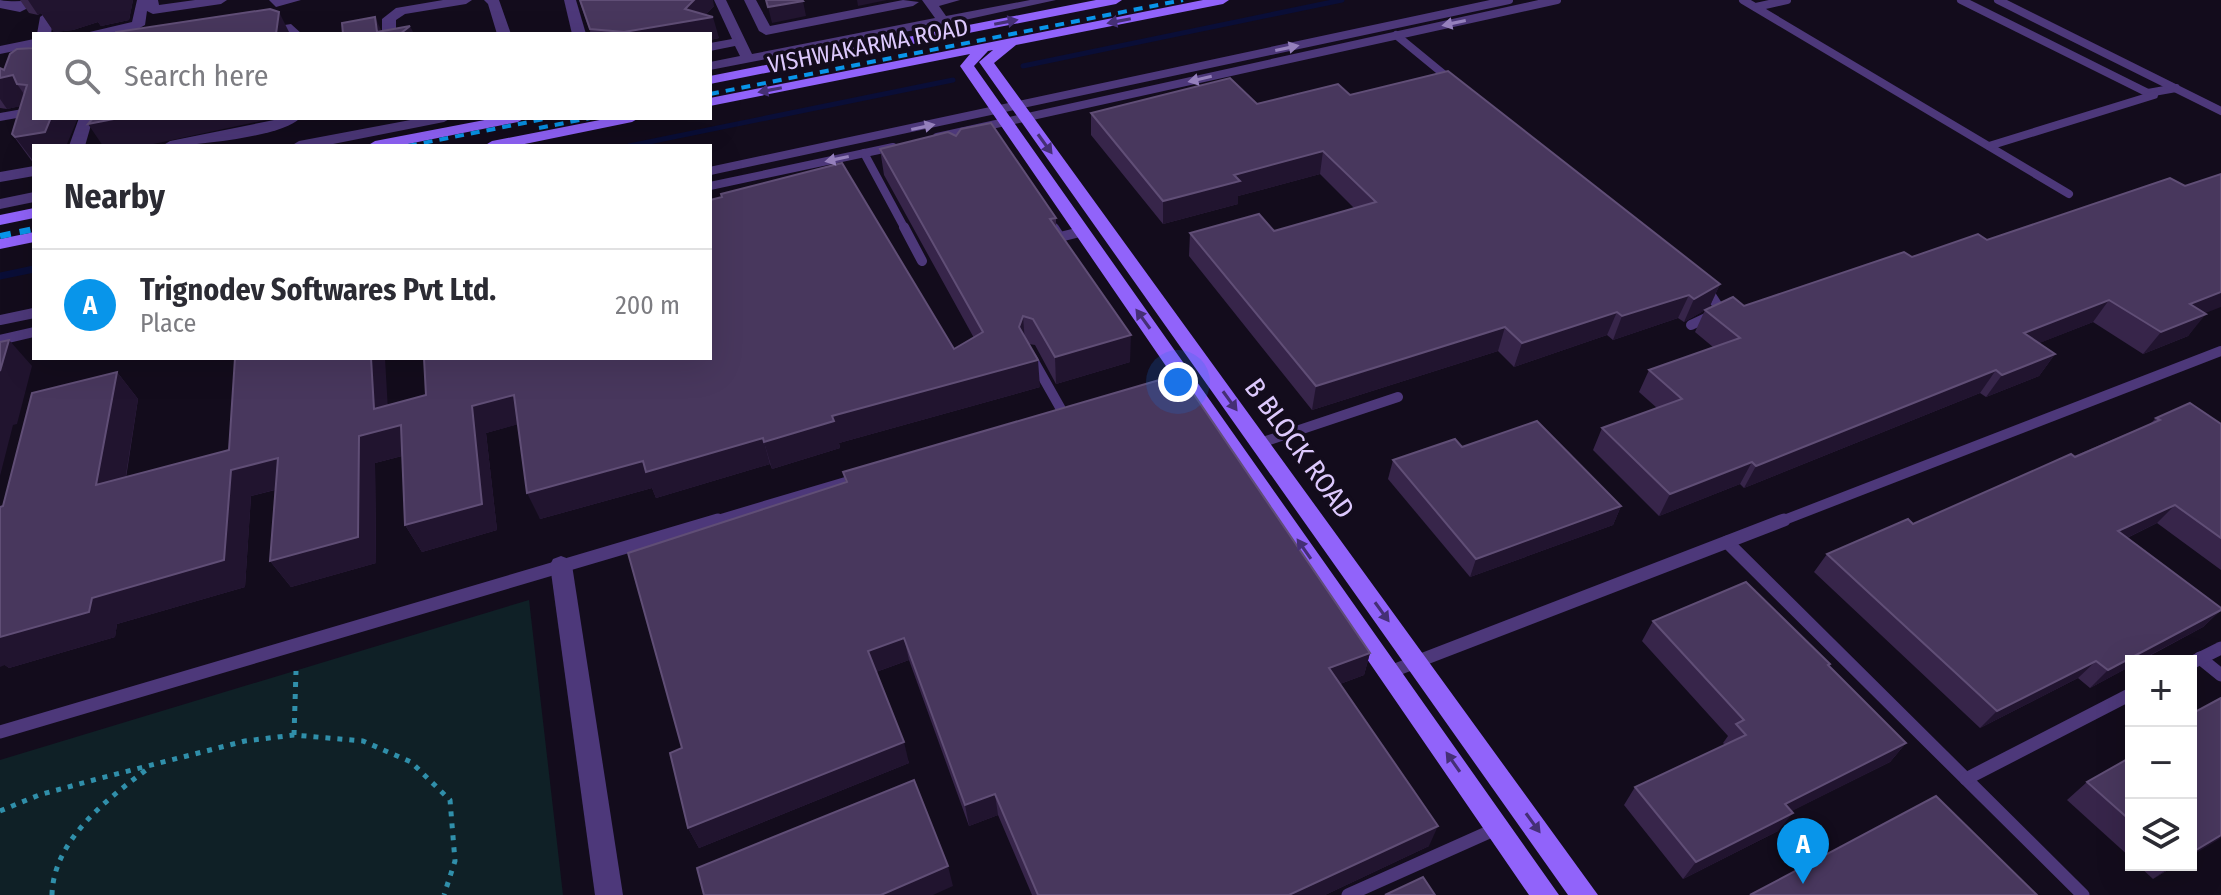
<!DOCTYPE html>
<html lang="en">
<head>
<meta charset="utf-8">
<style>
  body { margin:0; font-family:"Fira Sans Condensed",sans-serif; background:#f2f2f3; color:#2b2b33 }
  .controls { position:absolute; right:24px; bottom:24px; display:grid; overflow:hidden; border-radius:0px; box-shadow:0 8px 32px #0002 }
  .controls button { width:72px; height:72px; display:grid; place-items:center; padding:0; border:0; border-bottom:2px solid #e1e1e2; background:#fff; color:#2b2b33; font:40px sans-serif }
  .you { position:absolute; left:1178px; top:382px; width:28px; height:28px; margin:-20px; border:6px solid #fff; border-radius:50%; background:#1a73e8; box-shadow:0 0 0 12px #1a73e833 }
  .badge { display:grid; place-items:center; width:52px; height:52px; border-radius:50%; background:#0895ea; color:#fff; font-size:26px; font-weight:700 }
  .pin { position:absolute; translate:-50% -66px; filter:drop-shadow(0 2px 4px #0008) }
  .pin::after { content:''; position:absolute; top:42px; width:28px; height:24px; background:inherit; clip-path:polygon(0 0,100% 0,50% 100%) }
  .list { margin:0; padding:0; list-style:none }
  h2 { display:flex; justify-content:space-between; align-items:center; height:104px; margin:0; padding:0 32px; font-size:34px }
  h2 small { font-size:26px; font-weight:400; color:#7c7c81 }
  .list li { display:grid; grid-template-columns:52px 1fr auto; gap:24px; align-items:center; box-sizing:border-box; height:112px; padding:0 32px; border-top:2px solid #e1e1e2 }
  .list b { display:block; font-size:30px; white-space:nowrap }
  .list p { margin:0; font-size:26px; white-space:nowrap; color:#7c7c81 }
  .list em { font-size:26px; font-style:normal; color:#7c7c81 }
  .icon { flex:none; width:44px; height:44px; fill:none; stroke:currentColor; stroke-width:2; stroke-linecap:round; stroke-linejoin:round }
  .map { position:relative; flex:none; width:2221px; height:895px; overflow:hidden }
  .search { position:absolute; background:#fff; box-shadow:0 8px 32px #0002; left:32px; top:32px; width:680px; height:88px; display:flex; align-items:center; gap:20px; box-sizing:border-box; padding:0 28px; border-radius:0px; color:#7c7c81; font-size:30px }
  .panel { position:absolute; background:#fff; box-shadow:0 8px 32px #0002; left:32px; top:144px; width:680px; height:216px; border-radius:0px }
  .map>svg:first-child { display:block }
  .green { fill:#0f2026 }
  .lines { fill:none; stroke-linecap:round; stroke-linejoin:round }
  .stream-far1 { stroke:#0a0e37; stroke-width:5 }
  .stream { stroke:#0a0e37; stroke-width:7 }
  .path { stroke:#308faa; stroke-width:5; stroke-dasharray:5 7; stroke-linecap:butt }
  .lane-far2 { stroke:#4d387a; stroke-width:8 }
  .lane-far1 { stroke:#4d387a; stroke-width:10 }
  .lane { stroke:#4d387a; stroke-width:13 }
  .street { fill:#4d387a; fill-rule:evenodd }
  .secondary { fill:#9163fa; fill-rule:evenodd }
  .rail-far1 { stroke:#0895ea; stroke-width:4; stroke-dasharray:9 7; stroke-linecap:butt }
  .rail { stroke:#0895ea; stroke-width:6; stroke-dasharray:11 9; stroke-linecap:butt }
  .wall { fill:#37254a }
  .shaded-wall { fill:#21142f }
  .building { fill:#48375d; stroke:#604e76; stroke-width:2 }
  .oneway { fill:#452f75 }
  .oneway2 { fill:#9580bc }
  .labels { text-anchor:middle; stroke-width:7; stroke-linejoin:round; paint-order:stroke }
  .far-street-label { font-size:24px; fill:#ddc9fd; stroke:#130c1c }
  .street-label { font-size:28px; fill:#ddc9fd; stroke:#130c1c }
</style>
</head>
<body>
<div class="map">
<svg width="2221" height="895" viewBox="0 0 2221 895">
  <rect width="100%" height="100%" fill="#130c1c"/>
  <!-- green -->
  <polygon class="green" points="529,600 563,895 0,895 0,760"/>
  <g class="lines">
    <!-- stream-far1 -->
    <g class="stream-far1">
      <polyline points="1023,66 1342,0"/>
      <polyline points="629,146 953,80"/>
    </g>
    <!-- stream -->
    <polyline class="stream" points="0,276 34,269"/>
    <!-- path -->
    <g class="path">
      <polyline points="294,735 296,671"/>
      <polyline points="0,811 39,795 101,778 245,741 294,735 363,741 411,762 450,800 455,861 444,895"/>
      <path d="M52,895C53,840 108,798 149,768"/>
    </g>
    <!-- lane-far2 -->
    <g class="lane-far2">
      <polyline points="1743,0 2069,194"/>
      <polyline points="1961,0 2148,93 2176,88"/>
      <polyline points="1998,0 2221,111"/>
      <polyline points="1756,7 1787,0"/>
      <polyline points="1396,35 1452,81"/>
      <polyline points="937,137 1557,0"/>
      <polyline points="1989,146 2154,95"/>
      <polyline points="864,153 905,229"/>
      <polyline points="710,171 1509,0"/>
      <polyline points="710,186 893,147"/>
    </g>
    <!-- lane-far1 -->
    <g class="lane-far1">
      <polyline points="904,227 922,261"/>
      <polyline points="1054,228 1060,237 1080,232"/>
      <polyline points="0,320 34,313"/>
      <polyline points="1691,325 1721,311 1705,286"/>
      <polyline points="0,340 34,332"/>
      <polyline points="1032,358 1066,418"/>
      <polyline points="1260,443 1398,397"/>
      <polyline points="711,522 859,478"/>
      <polyline points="1779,522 2221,351"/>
    </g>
    <!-- lane -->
    <g class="lane">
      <polyline points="1727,542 2083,895"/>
      <polyline points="2200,658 2221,675"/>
      <polyline points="2191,663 2221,648"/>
      <polyline points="1390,672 1784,520"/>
      <polyline points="0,732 718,520"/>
      <polyline points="1966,779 2131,694"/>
      <polyline points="1348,895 1498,828"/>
    </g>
    <!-- street -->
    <g class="street">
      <path d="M0,0C16,3 28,0 44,0L20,12L0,8Z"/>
      <path d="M137,0H158L159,5L195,0H227L221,4L153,14L147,11L145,25C128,36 101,34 81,34L132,22Z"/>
      <polygon points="269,0 301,0 276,7"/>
      <polygon points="443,0 472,0 466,4 405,14 396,20 396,34 382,34 382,19 396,8"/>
      <polygon points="484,0 499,0 511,34 497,34 488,4"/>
      <polygon points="564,0 576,0 586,34 572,34"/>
      <polygon points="714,0 726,0 752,54 935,18 922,0 960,0 939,6 946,16 1030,0 1056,0 951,23 956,29 949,33 940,25 710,70 710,62 740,56 735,46 710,51 710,43 732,39"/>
      <polygon points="744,0 756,0 770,26 903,0 919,2 913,6 766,35 759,31"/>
      <polygon points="51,9 63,12 53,19 51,34 37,34 40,17"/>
      <polygon points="291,24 302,34 246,34 253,30"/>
      <polygon points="34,39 34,47 0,54 0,46"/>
      <polygon points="34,107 34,115 0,121 0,113"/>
      <polygon points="79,118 93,118 85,146 69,146"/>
      <path d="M284,118H300C283,137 191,146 162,146L170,141Z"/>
      <polygon points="421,118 451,118 444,122 323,146 291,146 299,141"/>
      <polygon points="34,166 34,176 0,182 0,172"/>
      <polygon points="34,192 34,202 0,209 0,199"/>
      <polygon points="561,556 569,559 572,565 623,895 595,895 550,565 553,559"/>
    </g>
    <!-- secondary -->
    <g class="secondary">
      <polygon points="1096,0 1122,0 1116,4 710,84 710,76"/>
      <polygon points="1203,0 1229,0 1223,4 1016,45 994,63 1598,895 1568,895 979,62 993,50 988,51 974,66 1559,895 1529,895 960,66 970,54 710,106 710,98"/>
      <polygon points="495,118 525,118 518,122 398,146 367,146 375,141"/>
      <polygon points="610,118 639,118 632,122 515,146 484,146 492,141"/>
      <polygon points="34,208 34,218 0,225 0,215"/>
      <polygon points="34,232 34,242 0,249 0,239"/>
    </g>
    <!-- rail-far1 -->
    <g class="rail-far1">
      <polyline points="710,94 1183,0"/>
      <polyline points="539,128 590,118"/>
      <polyline points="408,146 549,118"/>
    </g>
    <!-- rail -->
    <polyline class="rail" points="0,236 34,229"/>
  </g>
  <!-- wall -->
  <g class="wall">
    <polygon points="20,0 133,0 129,20 101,26 98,22 73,30 54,32 41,13 38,15 29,13"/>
    <polygon points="579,0 714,6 705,15 719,38 710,40 710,34 591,34"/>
    <polygon points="10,54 68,146 34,146 34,164 12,134 20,106 7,109 0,108 0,68 4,70"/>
    <polygon points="1350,95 1720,284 1709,308 1744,306 1912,257 1987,240 2205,313 2188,336 2143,354 2093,322 2039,343 2055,354 2039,376 1986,397 1980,393 1744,488 1740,484 1659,516 1593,450 1602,428 1657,408 1639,392 1649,370 1713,347 1695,332 1705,310 1684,322 1678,318 1613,340 1607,335 1514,367 1498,351 1312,410 1189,256 1190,233 1274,231 1354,208 1320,174 1238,196 1238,204 1163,224 1091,135 1091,113 1257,104"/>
    <polygon points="880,149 1056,218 1056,228 1130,362 1056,384 1035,345 1029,344 1040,387 839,443 840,448 772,469 770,464 656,498 652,488 540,519 518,424 486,433 497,530 422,552 405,525 402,456 375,463 376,563 291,587 270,561 275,490 251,496 245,587 117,624 115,637 9,668 5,665 3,506 117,372 138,399 126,478 229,450 388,405 954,349 974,338 884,175"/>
    <polygon points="2156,418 2221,424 2221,570 2157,523 2127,538 2221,610 2203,627 2090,688 2078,678 1980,728 1814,572 1827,554 1913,524 2150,424"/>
    <polygon points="1462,447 1621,506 1613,525 1470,577 1388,479 1393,460"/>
    <polygon points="843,472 1370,653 1364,675 1340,684 1429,846 1325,895 1032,895 998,815 969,826 909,660 876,672 909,763 699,848 688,828 682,748 846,483"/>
    <polygon points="1653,621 1830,664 1829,666 1906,743 1890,762 1791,811 1778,831 1683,879 1624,805 1635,787 1725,745 1723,743 1728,736 1642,641"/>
    <polygon points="2131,757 2131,858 2067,800 2087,782"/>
    <polygon points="2138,865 2176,865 2153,879"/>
  </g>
  <!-- shaded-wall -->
  <g class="shaded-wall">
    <polygon points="28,0 133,0 129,20 101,26 98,22 73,30 54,32 41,13 38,15"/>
    <polygon points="694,0 713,0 714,6 701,19 713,17 719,38 710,40 710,34 625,34 624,32 685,9"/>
    <polygon points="857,0 887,0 858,6"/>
    <polygon points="803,1 806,16 772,23 768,7"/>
    <polygon points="279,12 290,34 276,34"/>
    <polygon points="375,17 383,34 378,34"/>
    <polygon points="410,26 414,34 400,34"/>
    <polygon points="13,75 17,84 31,104 7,109 0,99 0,78"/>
    <polygon points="47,118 78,118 67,144 68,146 34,146 34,162 15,137"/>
    <polygon points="119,118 275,118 144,146 103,146 88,124"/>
    <polygon points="1323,151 1320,174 1238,196 1238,204 1163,224 1163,201 1234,175"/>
    <polygon points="1720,284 1709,308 1684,322 1694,299"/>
    <polygon points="2221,292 2221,307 2172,326 2190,304"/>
    <polygon points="1689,295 1678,318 1613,340 1622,316"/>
    <polygon points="2109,300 2093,322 2009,355 2024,333"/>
    <polygon points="1617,312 1607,335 1514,367 1522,343"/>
    <polygon points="2206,314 2188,336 2143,354 2161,332"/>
    <polygon points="1023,316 1025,343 1019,327"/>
    <polygon points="1505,327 1498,351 1312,410 1316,386"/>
    <polygon points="1131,335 1130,362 1056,384 1055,357"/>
    <polygon points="9,340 32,366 17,424 13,425 0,476 0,371"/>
    <polygon points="2055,354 2039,376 1986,397 2002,375"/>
    <polygon points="371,358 385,358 389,428 401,425 417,452 375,463 376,563 291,587 270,561 374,409"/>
    <polygon points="1038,360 1040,387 839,443 840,448 772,469 764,442 832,416"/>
    <polygon points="1996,370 1980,393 1744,488 1756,466"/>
    <polygon points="117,372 138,399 120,512 96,485"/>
    <polygon points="514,395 527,422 486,433 497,530 422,552 405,525 472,406"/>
    <polygon points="763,438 770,464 656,498 652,488 540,519 527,493 643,461"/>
    <polygon points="278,458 297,484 251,496 245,587 117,624 115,637 9,668 5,665 0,667 0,637 92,598 231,470"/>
    <polygon points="1752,462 1740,484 1659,516 1670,494"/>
    <polygon points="2175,505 2157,523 2102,550 2118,531"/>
    <polygon points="1621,506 1613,525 1470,577 1476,559"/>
    <polygon points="2221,610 2203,627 2139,661 2131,661 2131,666 2090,688 2108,670"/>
    <polygon points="904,638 909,660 873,673 868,651"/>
    <polygon points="1370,653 1364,675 1324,690 1329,668"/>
    <polygon points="2096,661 2078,678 1980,728 1997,711"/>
    <polygon points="904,742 909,763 699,848 688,828"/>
    <polygon points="1906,743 1890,762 1770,822 1785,804"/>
    <polygon points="995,794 998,815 969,826 965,805"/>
    <polygon points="1793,813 1778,831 1683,879 1696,862"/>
    <polygon points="1438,826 1429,846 1325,895 1289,895"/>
    <polygon points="2221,835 2221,838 2191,856 2191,853"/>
    <polygon points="2173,865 2176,865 2153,879"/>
    <polygon points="948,866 953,886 933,895 881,895"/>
  </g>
  <!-- building -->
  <g class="building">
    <polygon points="580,0 694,0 685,9 713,17 624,32 590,29"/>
    <polygon points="766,0 802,0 803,1 768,7"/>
    <polygon points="270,9 279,12 276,34 116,34 116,32"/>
    <polygon points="375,17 377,32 410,26 400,34 343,34 342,23"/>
    <polygon points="34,48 34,118 48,118 50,120 45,132 15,137 12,134 27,85 17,84 13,75 0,78 0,68 4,70 10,54 17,49"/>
    <polygon points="1448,71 1720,284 1694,299 1689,295 1622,316 1617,312 1522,343 1505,327 1316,386 1190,233 1259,214 1274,231 1376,202 1323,151 1234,175 1240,181 1163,201 1091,113 1230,78 1257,104 1338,84 1350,95"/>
    <polygon points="93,118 119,118 88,124"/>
    <polygon points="991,123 1056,218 1050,219 1131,335 1055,357 1033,319 1023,316 1019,327 1038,360 832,416 834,421 764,442 763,438 646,472 643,461 527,493 514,395 472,406 482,504 405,525 401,425 359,436 358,537 270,561 278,458 231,470 224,560 92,598 89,612 0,637 0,507 3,506 32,393 117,372 96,485 229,450 235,358 371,358 374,409 426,395 424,358 710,358 710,200 722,197 721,194 842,163 954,349 983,332 880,149 948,132 956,136 961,129"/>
    <polygon points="2221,174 2221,292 2190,304 2206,314 2161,332 2109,300 2024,333 2055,354 2002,375 1996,370 1756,466 1752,462 1670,494 1602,428 1682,399 1649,370 1740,338 1705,310 1733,297 1744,306 1904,252 1912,257 1978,234 1987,240 2170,178 2185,186"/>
    <polygon points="9,340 0,371 0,342"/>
    <polygon points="1180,374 1370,653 1329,668 1438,826 1289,895 1038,895 995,794 965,805 904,638 868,651 904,742 688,828 670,753 682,748 628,553 847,482 843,472"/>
    <polygon points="2190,403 2221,424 2221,538 2175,505 2118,531 2221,608 2221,610 2108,670 2096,661 1997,711 1827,554 1908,519 1913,524 2071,454 2075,457 2160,420 2156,418"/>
    <polygon points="1537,421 1621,506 1476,559 1393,460 1455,439 1462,447"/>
    <polygon points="1746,582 1830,664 1828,665 1906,743 1785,804 1793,813 1696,862 1635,787 1746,735 1736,724 1744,720 1653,621"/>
    <polygon points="2221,698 2221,835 2191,853 2191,714"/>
    <polygon points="2131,757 2131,821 2087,782"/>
    <polygon points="914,780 948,866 881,895 704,895 697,868"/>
    <polygon points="1936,796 2037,895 1750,895"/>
    <polygon points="1423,877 1435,895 1385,895"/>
  </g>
  <!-- one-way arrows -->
  <defs><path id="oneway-solid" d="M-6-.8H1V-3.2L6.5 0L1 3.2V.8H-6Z" transform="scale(2)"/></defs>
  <g class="oneway">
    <use href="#oneway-solid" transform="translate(1119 21) rotate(169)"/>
    <use href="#oneway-solid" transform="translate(1006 22) rotate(-11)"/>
    <use href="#oneway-solid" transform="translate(770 90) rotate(169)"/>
    <use href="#oneway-solid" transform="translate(1045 144) rotate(54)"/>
    <use href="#oneway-solid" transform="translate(1143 319) rotate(-126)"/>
    <use href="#oneway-solid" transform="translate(1230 401) rotate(54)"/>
    <use href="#oneway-solid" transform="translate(1304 549) rotate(-125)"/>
    <use href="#oneway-solid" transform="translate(1382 612) rotate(54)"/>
    <use href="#oneway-solid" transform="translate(1453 762) rotate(-125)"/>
    <use href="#oneway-solid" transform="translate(1533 823) rotate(54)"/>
  </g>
  <g class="oneway2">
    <use href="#oneway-solid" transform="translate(1454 23) rotate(168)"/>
    <use href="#oneway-solid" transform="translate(1287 48) rotate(-12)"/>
    <use href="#oneway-solid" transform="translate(1200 79) rotate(167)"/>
    <use href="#oneway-solid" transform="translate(923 127) rotate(-12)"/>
    <use href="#oneway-solid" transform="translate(837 159) rotate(168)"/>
  </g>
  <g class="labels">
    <!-- far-street labels -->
    <g class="far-street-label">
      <text transform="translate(868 46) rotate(-11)" y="8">VISHWAKARMA ROAD</text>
    </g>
    <!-- street labels -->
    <g class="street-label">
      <text transform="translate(1300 448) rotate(54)" y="10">B BLOCK ROAD</text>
    </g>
  </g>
</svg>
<div class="controls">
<button>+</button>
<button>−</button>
<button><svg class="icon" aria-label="layers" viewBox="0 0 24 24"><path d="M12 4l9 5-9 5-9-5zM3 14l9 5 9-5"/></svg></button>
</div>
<div class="you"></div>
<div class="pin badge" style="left:1803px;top:884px">A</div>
<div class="search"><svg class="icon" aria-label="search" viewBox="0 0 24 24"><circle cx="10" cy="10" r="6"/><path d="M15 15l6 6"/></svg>Search here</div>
<section class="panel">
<h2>Nearby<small></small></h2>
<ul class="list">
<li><span class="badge">A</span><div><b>Trignodev Softwares Pvt Ltd.</b><p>Place</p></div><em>200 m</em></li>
</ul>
</section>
</div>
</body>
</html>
